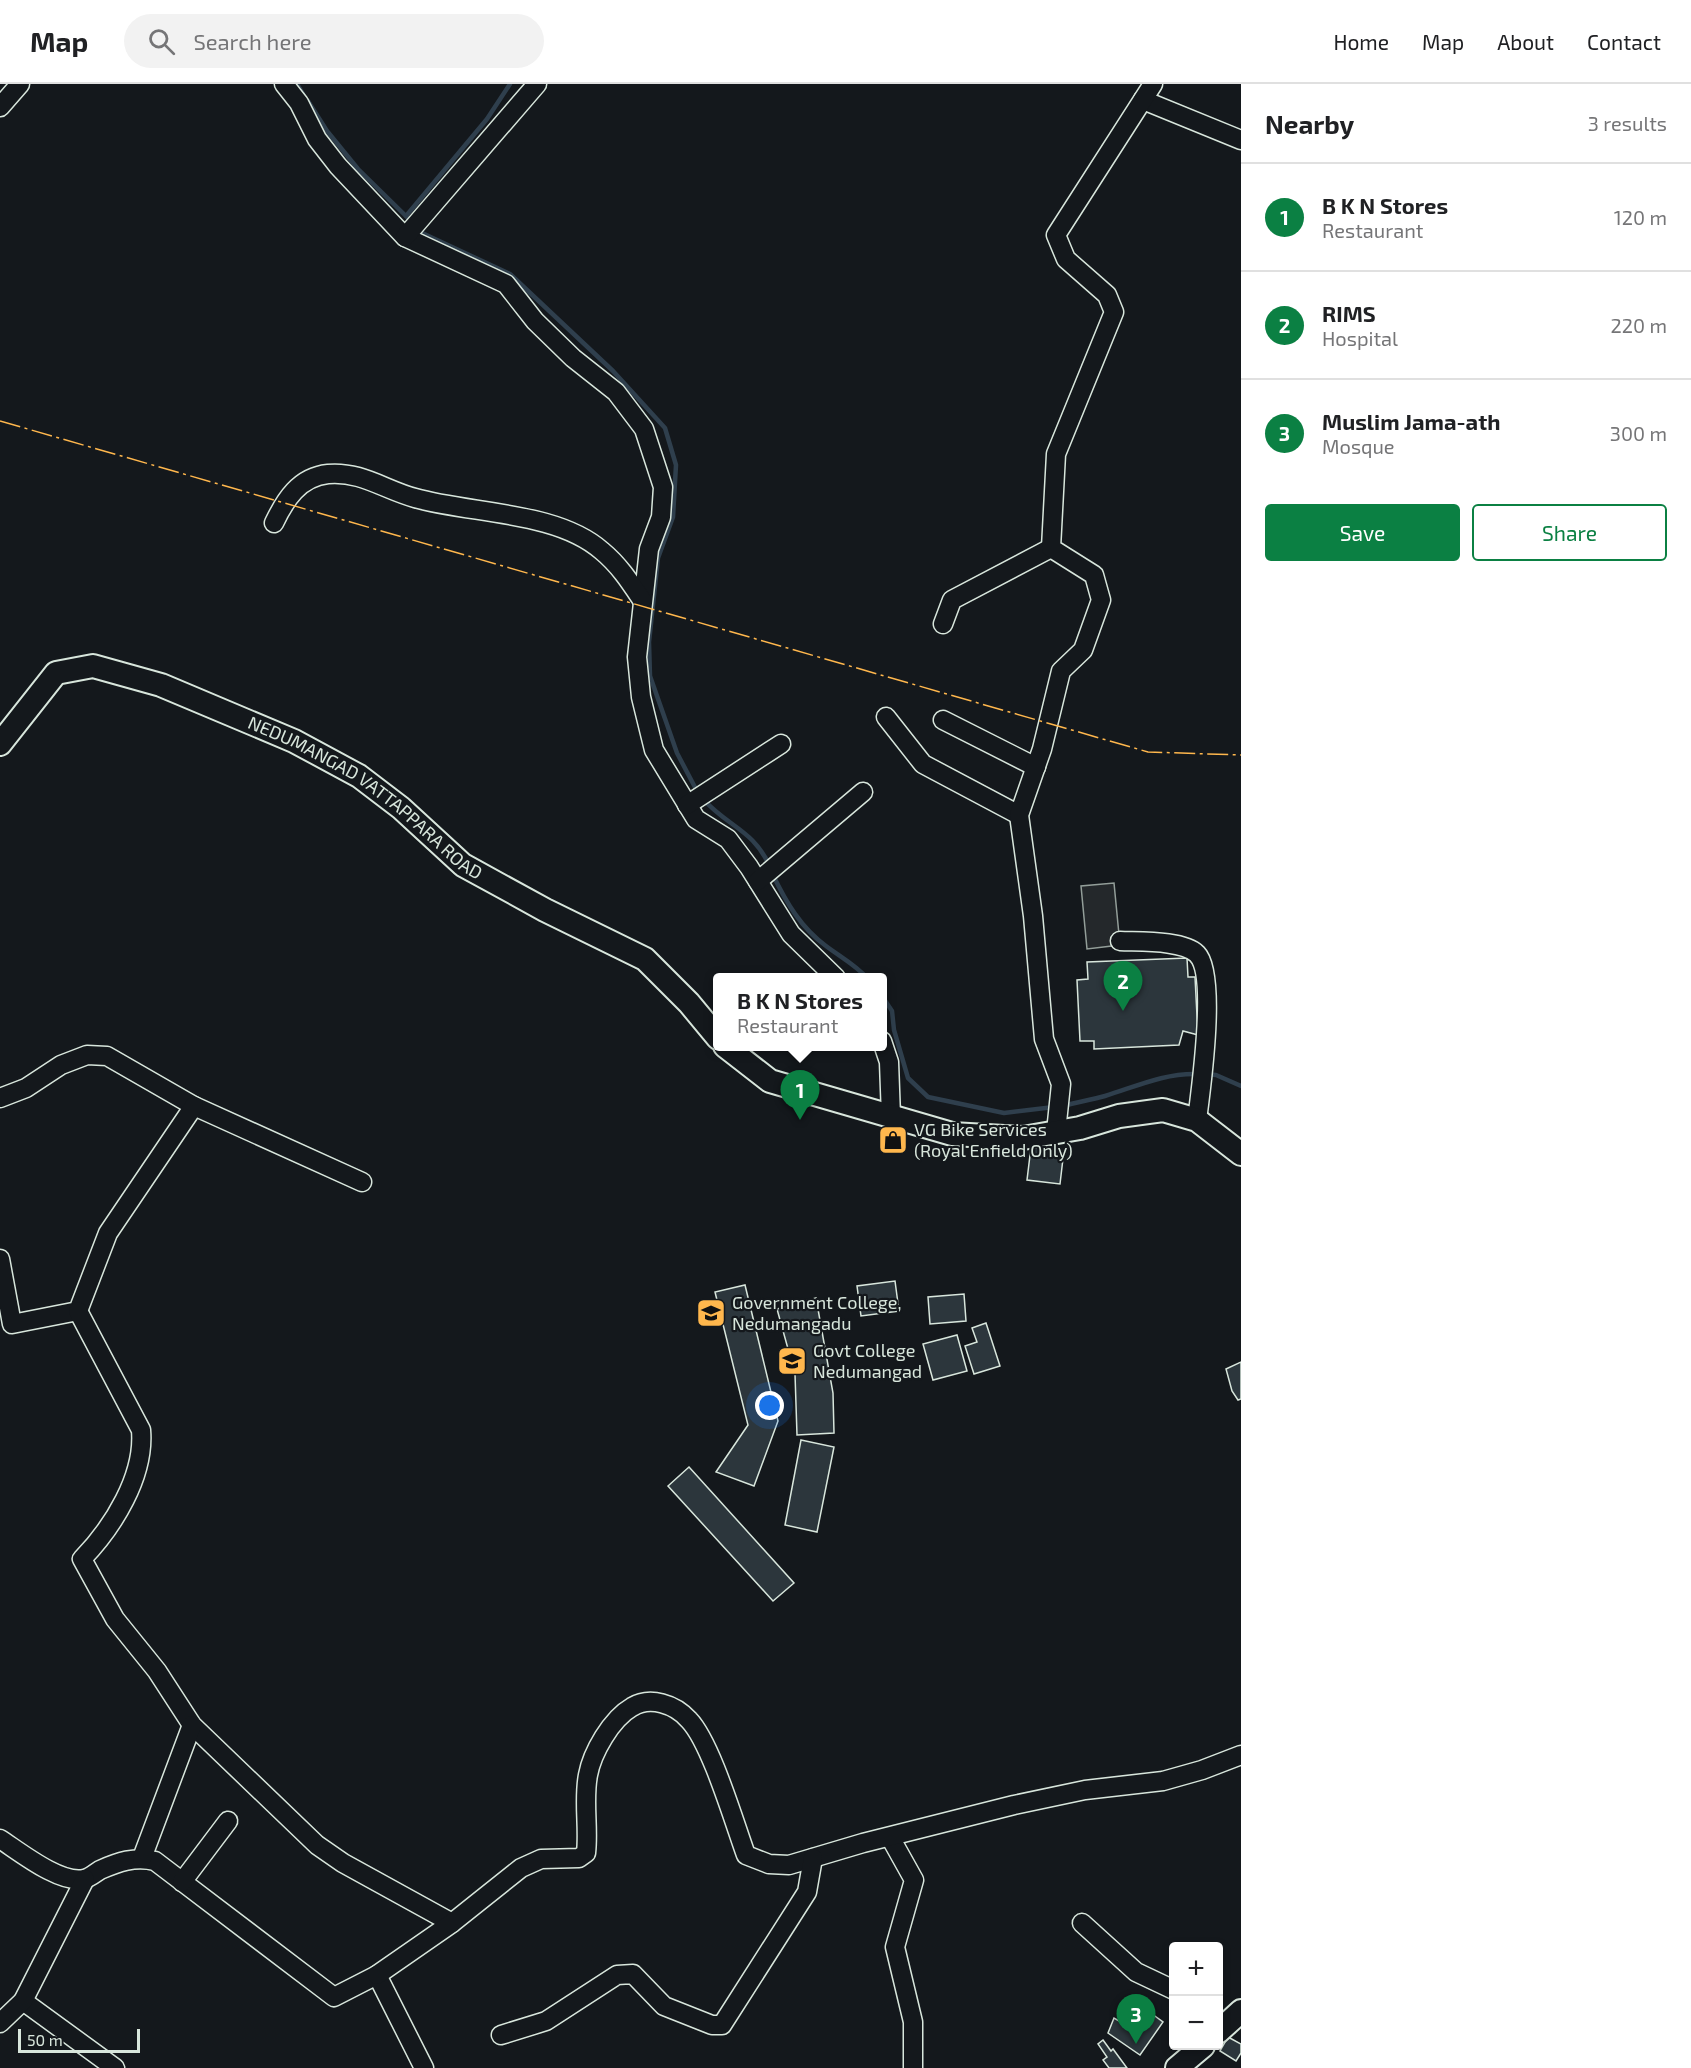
<!DOCTYPE html>
<html lang="en">
<head>
<meta charset="utf-8">
<style>
  body { margin:0; font-family:"Exo 2",sans-serif; background:#f2f2f2; color:#202124 }
  .controls { position:absolute; right:18px; bottom:18px; display:grid; overflow:hidden; border-radius:6px; box-shadow:0 3px 9px #0003 }
  .controls button { width:54px; height:54px; display:grid; place-items:center; padding:0; border:0; border-bottom:2px solid #e0e0e0; background:#fff; color:#202124; font:30px sans-serif }
  .scale { position:absolute; left:18px; bottom:15px; width:122px; box-sizing:border-box; padding-left:6px; border:3px solid #d8e6dc; border-top:0; font-size:16px; line-height:21px; white-space:nowrap; color:#d8e6dc; -webkit-text-stroke:4px #14181c; paint-order:stroke }
  .you { position:absolute; left:770px; top:1322px; width:21px; height:21px; margin:-15px; border:4px solid #fff; border-radius:50%; background:#1a73e8; box-shadow:0 0 0 9px #1a73e833 }
  .badge { display:grid; place-items:center; width:39px; height:39px; border-radius:50%; background:#0b8043; color:#fff; font-size:20px; font-weight:700 }
  .pin { position:absolute; translate:-50% -50px; filter:drop-shadow(0 2px 3px #0008) }
  .pin::after { content:''; position:absolute; top:32px; width:21px; height:18px; background:inherit; clip-path:polygon(0 0,100% 0,50% 100%) }
  .popup { position:absolute; left:713px; top:889px; width:174px; height:78px; box-sizing:border-box; display:grid; place-content:center; border-radius:6px; background:#fff; filter:drop-shadow(0 2px 4px #0005); font-size:20px; white-space:nowrap; color:#757577 }
  .popup b { font-size:22px; color:#202124 }
  .popup::after { content:''; position:absolute; left:50%; top:100%; margin-left:-12px; border:12px solid transparent; border-top-color:#fff }
  .list { margin:0; padding:0; list-style:none }
  h2 { display:flex; justify-content:space-between; align-items:center; height:78px; margin:0; padding:0 24px; font-size:26px }
  h2 small { font-size:20px; font-weight:400; color:#757577 }
  .list li { display:grid; grid-template-columns:39px 1fr auto; gap:18px; align-items:center; box-sizing:border-box; height:108px; padding:0 24px; border-top:2px solid #e0e0e0 }
  .list b { display:block; font-size:22px; white-space:nowrap }
  .list p { margin:0; font-size:20px; white-space:nowrap; color:#757577 }
  .list em { font-size:20px; font-style:normal; color:#757577 }
  .actions { display:flex; gap:12px; padding:18px 24px }
  .actions a { flex:1; padding:14px 0; border:2px solid #0b8043; border-radius:6px; text-align:center; font-size:21px; color:#0b8043 }
  .actions .main { background:#0b8043; color:#fff }
  .icon { flex:none; width:33px; height:33px; fill:none; stroke:currentColor; stroke-width:2; stroke-linecap:round; stroke-linejoin:round }
  .map { position:relative; flex:none; width:1241px; height:1984px; overflow:hidden }
  header { display:flex; align-items:center; gap:36px; box-sizing:border-box; height:84px; padding:0 30px; background:#fff; border-bottom:2px solid #e0e0e0 }
  header strong { font-size:28px }
  nav { display:flex; gap:33px; margin-inline-start:auto; font-size:21px }
  .search { width:420px; height:54px; background:#f2f2f2; display:flex; align-items:center; gap:15px; box-sizing:border-box; padding:0 21px; border-radius:33px; color:#757577; font-size:22px }
  main { display:flex }
  aside { flex:1; background:#fff }
  .map>svg:first-child { display:block }
  .parking { fill:#24282b; stroke:#939e99; stroke-width:1.5 }
  .lines { fill:none; stroke-linecap:round; stroke-linejoin:round }
  .stream { stroke:#2f3f4d; stroke-width:4.5 }
  .building { fill:#2c363c; stroke:#d8e6dc; stroke-width:1.5 }
  .minor-casing { stroke:#d8e6dc; stroke-width:21 }
  .major-casing { stroke:#d8e6dc; stroke-width:26 }
  .minor { stroke:#14181c; stroke-width:18 }
  .major { stroke:#14181c; stroke-width:22 }
  .power { stroke:#ffb74d; stroke-width:1.5; stroke-dasharray:21 4.5 3 4.5; stroke-linecap:butt }
  .labels { text-anchor:middle; stroke-width:4.5; stroke-linejoin:round; paint-order:stroke }
  .street-label { font-size:18px; fill:#d8e6dc; stroke:#14181c }
  .poi-label { font-size:18px; fill:#d8e6dc; stroke:#14181c; text-anchor:start }
</style>
</head>
<body>
<header>
<strong>Map</strong>
<div class="search"><svg class="icon" aria-label="search" viewBox="0 0 24 24"><circle cx="10" cy="10" r="6"/><path d="M15 15l6 6"/></svg>Search here</div>
<nav><a>Home</a><a>Map</a><a>About</a><a>Contact</a></nav>
</header>
<main>
<div class="map">
<svg width="1241" height="1984" viewBox="0 0 1241 1984">
  <rect width="100%" height="100%" fill="#14181c"/>
  <!-- parking -->
  <polygon class="parking" points="1114,799 1120,861 1087,865 1081,802"/>
  <g class="lines">
    <!-- stream -->
    <g class="stream">
      <polyline points="297,0 303,10"/>
      <polyline points="308,17 327,47 358,85 412,138"/>
      <polyline points="406,132 487,35 510,0"/>
      <polyline points="418,144 422,149 510,190 613,287 665,344 676,381 673,433 658,474 649,558 650,592 677,669 698,709"/>
      <path d="M703,715C728,743 754,746 770,783"/>
      <path d="M773,791C786,818 801,844 826,862C839,872 856,881 867,894"/>
      <polyline points="882,912 892,927 894,946 908,994 928,1013 1004,1029 1054,1023"/>
      <polyline points="1205,990 1216,991 1241,1002"/>
      <path d="M1063,1022C1077,1018 1091,1016 1105,1012C1135,1003 1164,989 1197,990"/>
    </g>
  </g>
  <!-- building -->
  <g class="building">
    <polygon points="1187,874 1188,893 1195,893 1198,951 1183,947 1179,961 1094,965 1094,957 1080,957 1077,896 1088,895 1087,878"/>
    <polygon points="1031,1063 1064,1066 1060,1100 1027,1096"/>
    <polygon points="895,1197 899,1227 861,1232 857,1202"/>
    <polygon points="745,1201 778,1337 754,1402 716,1388 748,1341 715,1208"/>
    <polygon points="964,1210 966,1237 930,1240 928,1213"/>
    <polygon points="816,1214 833,1309 834,1349 797,1351 795,1290 777,1225"/>
    <polygon points="986,1239 1000,1282 974,1290 965,1262 977,1258 972,1244"/>
    <polygon points="957,1251 967,1287 933,1296 923,1260"/>
    <polygon points="1241,1278 1241,1315 1238,1316 1232,1307 1226,1285"/>
    <polygon points="801,1356 834,1363 817,1448 785,1441"/>
    <polygon points="689,1383 794,1499 773,1517 668,1402"/>
    <polygon points="1148,1927 1163,1938 1140,1971 1108,1949 1114,1934 1119,1937 1124,1929 1140,1940"/>
    <polygon points="1228,1953 1241,1960 1241,1969 1236,1977 1220,1967"/>
    <polygon points="1103,1956 1111,1967 1113,1965 1127,1984 1109,1984 1103,1976 1107,1973 1098,1960"/>
  </g>
  <g class="lines">
    <!-- minor casing -->
    <g class="minor-casing">
      <g id="minor">
        <polyline points="284,0 299,19 317,55 338,82 405,153 506,200 535,237 573,274 616,308 644,345 663,403 661,433 649,465 637,573 641,613 654,666 696,735 728,755 749,783 791,850 836,894"/>
        <polyline points="1143,16 1241,56"/>
        <polyline points="0,23 20,0"/>
        <polyline points="405,153 537,0"/>
        <path d="M274,439C285,416 299,393 328,390C361,387 385,406 415,414C471,430 557,427 602,467C619,481 630,498 642,516"/>
        <polyline points="943,540 952,516 1051,464"/>
        <polyline points="886,633 923,680 1019,731"/>
        <polyline points="943,636 1036,683"/>
        <polyline points="687,721 781,660"/>
        <polyline points="758,797 863,708"/>
        <path d="M1120,857C1139,858 1183,856 1197,870C1217,890 1201,1005 1197,1036"/>
        <polyline points="882,957 889,978 891,1033"/>
        <polyline points="0,1014 26,1004 61,981 87,971 107,972 194,1022 362,1098"/>
        <polyline points="1056,1048 1061,1000 1044,955 1033,832 1019,731 1042,665 1061,587 1083,566 1101,516 1094,491 1051,464 1056,370 1114,228 1107,211 1066,175 1056,151 1153,0"/>
        <polyline points="0,1175 12,1240 78,1227 108,1149 194,1022"/>
        <path d="M78,1227L141,1346C145,1392 113,1443 82,1475L115,1535L157,1587L192,1641L317,1761L343,1779L452,1839"/>
        <polyline points="890,1753 914,1796 895,1863 913,1938 913,1984"/>
        <path d="M0,1755C20,1768 60,1800 84,1795C90,1794 95,1789 100,1786C118,1778 135,1772 155,1777L334,1913L377,1891L424,1984"/>
        <polyline points="142,1774 192,1641"/>
        <polyline points="182,1798 228,1737"/>
        <polyline points="1082,1839 1136,1888 1174,1906"/>
        <path d="M377,1891L452,1839L521,1784L541,1775L579,1774L586,1769C589,1744 583,1716 588,1691C592,1669 611,1635 632,1623C650,1612 675,1620 689,1636C711,1659 734,1738 746,1771L769,1780L789,1781L863,1759L1014,1721L1085,1706L1163,1697L1202,1686L1241,1671"/>
        <polyline points="23,1917 115,1984"/>
        <polyline points="0,1939 23,1917 85,1795"/>
        <polyline points="501,1951 546,1937 617,1891 633,1890 664,1922 712,1941 722,1941 807,1808 813,1774"/>
      </g>
    </g>
    <!-- major casing -->
    <g class="major-casing">
      <g id="major">
        <path id="s1" d="M0,660L56,589L93,582L161,601L294,657L359,692L401,724L463,781L545,826L645,875L689,919L718,954"/>
        <polyline points="725,962 770,997 952,1050 1023,1054 1080,1044 1119,1032 1163,1026 1197,1036 1241,1070"/>
        <polyline points="1218,1948 1241,1927"/>
        <polyline points="1177,1984 1203,1962"/>
      </g>
    </g>
    <!-- minor -->
    <use href="#minor" class="minor"/>
    <!-- major -->
    <use href="#major" class="major"/>
    <!-- power -->
    <polyline class="power" points="0,337 1148,668 1241,671"/>
  </g>
  <!-- icons -->
  <defs>
    <g id="shop-square" transform="scale(1.5)"><rect x="-9" y="-9" width="18" height="18" rx="4" fill="#ffb74d" stroke="#14181c"/><path d="M-5-2.5h2.3a2.7 3.5 0 0 1 5.4 0H5L5.5 6h-11ZM-1.5-2.5h3a1.5 2.3 0 0 0-3 0Z" fill="#111"/></g>
    <g id="university-square" transform="scale(1.5)"><rect x="-9" y="-9" width="18" height="18" rx="4" fill="#ffb74d" stroke="#14181c"/><path d="M0-5L7-2L0 1L-7-2ZM-4 1L0 2.5L4 1V4Q0 6-4 4Z" fill="#111"/></g>
  </defs>
  <g fill-rule="evenodd">
    <use href="#shop-square" x="893" y="1056"/>
    <use href="#university-square" x="711" y="1229"/>
    <use href="#university-square" x="792" y="1277"/>
  </g>
  <g class="labels">
    <!-- street labels -->
    <g class="street-label">
      <text dy="6" stroke="none"><textPath href="#s1" startOffset="434">NEDUMANGAD VATTAPPARA ROAD</textPath></text>
    </g>
    <!-- poi labels -->
    <g class="poi-label">
      <text x="914" y="1052">VG Bike Services<tspan x="914" dy="21">(Royal Enfield Only)</tspan></text>
      <text x="732" y="1225">Government College,<tspan x="732" dy="21">Nedumangadu</tspan></text>
      <text x="813" y="1273">Govt College<tspan x="813" dy="21">Nedumangad</tspan></text>
    </g>
  </g>
</svg>
<div class="controls">
<button>+</button>
<button>−</button>
</div>
<div class="scale">50 m</div>
<div class="you"></div>
<div class="pin badge" style="left:800px;top:1036px">1</div>
<div class="popup"><b>B K N Stores</b>Restaurant</div>
<div class="pin badge" style="left:1123px;top:927px">2</div>
<div class="pin badge" style="left:1136px;top:1960px">3</div>
</div>
<aside>
<h2>Nearby<small>3 results</small></h2>
<ul class="list">
<li><span class="badge">1</span><div><b>B K N Stores</b><p>Restaurant</p></div><em>120 m</em></li>
<li><span class="badge">2</span><div><b>RIMS</b><p>Hospital</p></div><em>220 m</em></li>
<li><span class="badge">3</span><div><b>Muslim Jama-ath</b><p>Mosque</p></div><em>300 m</em></li>
</ul>
<div class="actions"><a class="main">Save</a><a>Share</a></div>
</aside>
</main>
</body>
</html>
